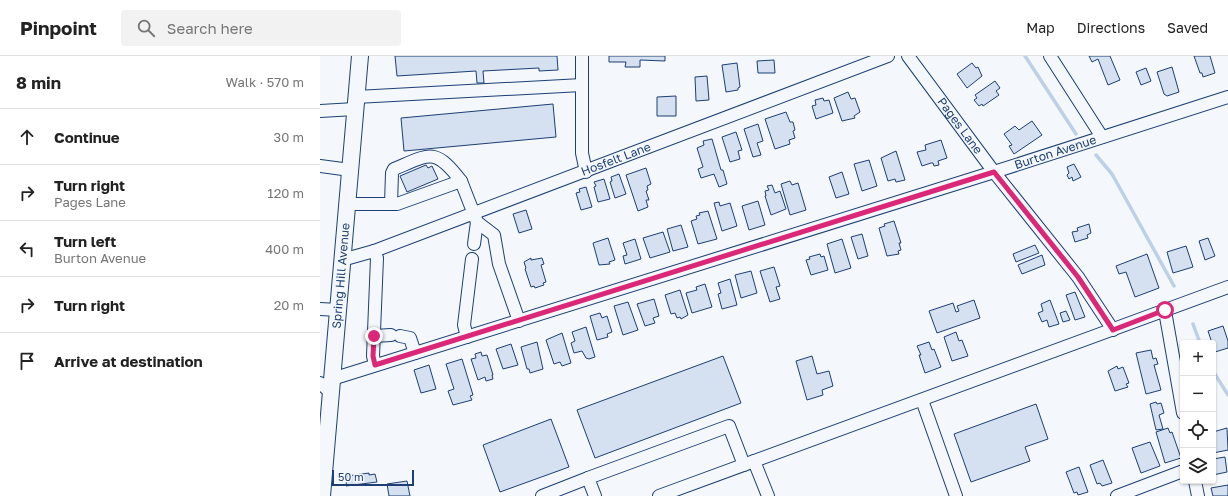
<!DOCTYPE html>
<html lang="en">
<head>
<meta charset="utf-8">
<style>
  body { margin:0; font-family:"Golos Text",sans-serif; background:#f2f2f2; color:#222 }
  .controls { position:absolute; right:12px; bottom:12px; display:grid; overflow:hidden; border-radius:4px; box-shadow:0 1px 3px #0004 }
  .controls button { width:36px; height:36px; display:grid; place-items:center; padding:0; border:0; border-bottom:1px solid #e0e0e0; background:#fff; color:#222; font:20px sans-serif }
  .scale { position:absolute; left:12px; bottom:10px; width:82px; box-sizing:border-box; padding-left:4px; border:2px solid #1d3f73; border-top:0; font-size:11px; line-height:14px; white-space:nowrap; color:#1d3f73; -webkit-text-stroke:3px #f4f7fb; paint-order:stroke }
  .stop { position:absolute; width:12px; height:12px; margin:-9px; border:3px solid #db2777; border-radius:50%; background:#fff }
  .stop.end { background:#db2777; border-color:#fff; box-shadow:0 1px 4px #0008 }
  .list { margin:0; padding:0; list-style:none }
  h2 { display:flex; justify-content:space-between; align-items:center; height:52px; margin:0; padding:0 16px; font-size:17px }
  h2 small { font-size:13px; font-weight:400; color:#767676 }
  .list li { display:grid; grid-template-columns:26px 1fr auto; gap:12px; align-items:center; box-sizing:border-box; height:56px; padding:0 16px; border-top:1px solid #e0e0e0 }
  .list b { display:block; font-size:15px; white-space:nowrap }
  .list p { margin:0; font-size:13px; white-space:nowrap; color:#767676 }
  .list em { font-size:13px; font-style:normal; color:#767676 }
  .icon { flex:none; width:22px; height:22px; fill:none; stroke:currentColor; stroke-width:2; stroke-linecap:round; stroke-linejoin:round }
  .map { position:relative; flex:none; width:908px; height:440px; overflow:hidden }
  header { display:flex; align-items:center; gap:24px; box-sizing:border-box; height:56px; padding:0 20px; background:#fff; border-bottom:1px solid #e0e0e0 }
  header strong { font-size:19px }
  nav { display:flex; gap:22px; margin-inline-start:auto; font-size:14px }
  .search { width:280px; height:36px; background:#f2f2f2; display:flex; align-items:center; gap:10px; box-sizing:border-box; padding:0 14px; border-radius:4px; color:#767676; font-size:15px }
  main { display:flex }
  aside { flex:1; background:#fff }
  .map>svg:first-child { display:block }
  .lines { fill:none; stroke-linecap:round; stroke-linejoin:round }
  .stream { stroke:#bed0e5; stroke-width:3.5 }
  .building { fill:#d5e0f0; stroke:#1d3f73 }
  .minor-casing { stroke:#1d3f73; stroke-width:14 }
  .major-casing { stroke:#1d3f73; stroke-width:18 }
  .minor { stroke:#f4f7fb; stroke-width:12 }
  .major { stroke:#f4f7fb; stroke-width:16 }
  .route { stroke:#db2777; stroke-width:5 }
  .labels { text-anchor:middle; stroke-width:3; stroke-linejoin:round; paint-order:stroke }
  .street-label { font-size:12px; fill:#1d3f73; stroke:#f4f7fb }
</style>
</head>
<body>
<header>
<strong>Pinpoint</strong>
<div class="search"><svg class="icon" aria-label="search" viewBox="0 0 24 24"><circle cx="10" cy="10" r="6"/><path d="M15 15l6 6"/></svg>Search here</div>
<nav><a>Map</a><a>Directions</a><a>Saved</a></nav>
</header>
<main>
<aside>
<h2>8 min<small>Walk · 570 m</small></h2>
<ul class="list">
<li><svg class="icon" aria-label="ahead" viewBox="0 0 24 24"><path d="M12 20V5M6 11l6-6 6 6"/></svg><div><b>Continue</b></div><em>30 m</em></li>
<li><svg class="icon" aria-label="right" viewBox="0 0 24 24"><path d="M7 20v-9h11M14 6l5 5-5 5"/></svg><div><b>Turn right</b><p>Pages Lane</p></div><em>120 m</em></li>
<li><svg class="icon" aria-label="left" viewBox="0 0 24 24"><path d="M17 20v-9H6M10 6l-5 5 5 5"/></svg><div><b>Turn left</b><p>Burton Avenue</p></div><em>400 m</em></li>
<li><svg class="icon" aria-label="right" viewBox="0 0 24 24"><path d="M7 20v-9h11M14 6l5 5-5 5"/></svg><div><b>Turn right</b></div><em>20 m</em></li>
<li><svg class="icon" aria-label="arrive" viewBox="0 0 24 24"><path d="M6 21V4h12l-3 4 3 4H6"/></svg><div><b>Arrive at destination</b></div></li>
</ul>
</aside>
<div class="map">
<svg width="908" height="440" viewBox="0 0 908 440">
  <rect width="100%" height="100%" fill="#f4f7fb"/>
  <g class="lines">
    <!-- stream -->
    <g class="stream">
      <polyline points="705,0 756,78"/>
      <polyline points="776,99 792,118 854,230"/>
      <polyline points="873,268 880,287"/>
      <polyline points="893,315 908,339"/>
    </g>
  </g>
  <!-- building -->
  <g class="building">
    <polygon points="75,0 237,0 238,14 219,15 219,12 163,15 164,27 157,27 156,15 77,20"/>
    <polygon points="289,0 345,0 345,5 320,4 320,11 305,11 306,6 289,6"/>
    <polygon points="769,0 790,0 800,24 788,29 778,3 772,6"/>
    <polygon points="874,0 890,0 895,17 883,21 882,17 880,17"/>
    <polygon points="454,4 455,17 438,17 437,5"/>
    <polygon points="417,7 420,31 418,32 418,34 406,36 402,9"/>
    <polygon points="652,7 656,12 658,11 662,20 647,32 637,18"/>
    <polygon points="852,11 859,36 847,40 844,38 837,16"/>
    <polygon points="826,12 831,25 821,29 816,16"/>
    <polygon points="387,20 389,44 376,45 375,21"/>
    <polygon points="675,25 680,32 676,35 679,39 663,50 662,48 659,50 654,44 657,42 655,39"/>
    <polygon points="528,36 531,43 535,42 540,56 534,60 535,62 522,65 514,42"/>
    <polygon points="356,40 356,60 337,60 337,41"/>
    <polygon points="503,42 504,45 509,44 513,57 496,63 492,50 496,49 495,44"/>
    <polygon points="233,48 236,81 84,95 81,62"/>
    <polygon points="466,56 470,66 473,66 475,74 473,75 475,82 469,84 470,88 455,93 445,63"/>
    <polygon points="712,65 722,79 694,98 689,90 692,89 684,78 695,70 699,74"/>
    <polygon points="438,68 443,85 437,87 441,99 433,101 424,73"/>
    <polygon points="416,76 422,94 418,95 420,103 410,106 402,81"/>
    <polygon points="392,83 401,114 403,114 407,128 399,131 394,118 381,122 378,113 383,111 377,92 384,89 383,85"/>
    <polygon points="621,84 627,102 618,105 619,109 614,110 613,107 611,107 602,110 597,96 606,94 605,89"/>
    <polygon points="576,95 585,124 576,126 575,123 568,125 561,102"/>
    <polygon points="549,104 557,130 542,135 534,108"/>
    <polygon points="754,108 761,121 753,125 752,121 749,123 747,119 749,117 747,111"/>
    <polygon points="106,109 108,112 112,110 118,123 87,136 80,120"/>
    <polygon points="326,112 331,128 327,130 328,134 326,135 329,144 326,144 328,151 318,155 306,119"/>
    <polygon points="522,116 529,138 516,142 509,121"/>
    <polygon points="299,118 306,138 295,142 290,126 292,125 291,121"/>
    <polygon points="284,123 290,143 278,146 274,131 276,130 274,126"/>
    <polygon points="470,125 472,129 478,127 486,154 470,159 461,128"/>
    <polygon points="452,129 455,137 460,135 466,153 451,159 445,140 446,140 445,135 449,134 447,130"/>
    <polygon points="266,131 272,151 261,154 256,137 260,136 259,133"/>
    <polygon points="438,145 445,169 429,174 422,150"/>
    <polygon points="399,146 400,150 410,147 417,170 402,175 394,147"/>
    <polygon points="206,154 212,173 199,177 193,158"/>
    <polygon points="388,155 397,183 378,188 371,165 377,163 376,160 380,159 379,157"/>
    <polygon points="574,165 581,187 579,187 581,194 578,195 579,198 567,200 559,172 565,170 564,168"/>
    <polygon points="769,168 771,177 767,179 768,182 755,186 752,176 758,175 757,172"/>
    <polygon points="361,169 368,191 353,195 347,173"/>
    <polygon points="343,176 350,196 330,202 323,182"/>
    <polygon points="542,178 548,200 538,203 531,181"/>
    <polygon points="288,182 295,204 289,206 290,208 279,209 273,187"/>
    <polygon points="888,182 895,200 885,204 879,185"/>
    <polygon points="315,183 321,203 305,208 303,200 307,199 303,187"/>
    <polygon points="522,183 531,212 515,217 507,188"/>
    <polygon points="715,189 719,197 696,206 693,198"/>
    <polygon points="866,190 873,211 853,217 847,196"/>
    <polygon points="500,198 501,201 504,200 508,214 491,219 486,204 490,203 489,201"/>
    <polygon points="827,198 839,232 815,241 806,216 799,218 796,210"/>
    <polygon points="722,199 725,209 702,218 698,209"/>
    <polygon points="211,202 211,204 222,202 224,208 221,209 226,226 223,227 224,229 215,232 214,230 211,231 205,213 206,212 204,206"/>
    <polygon points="454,211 460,230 456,231 460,243 450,246 440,215"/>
    <polygon points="431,215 437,237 421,242 415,219"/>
    <polygon points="410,223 417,249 402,253 398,238 401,237 398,227"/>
    <polygon points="385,228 392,251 372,257 366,237 377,234 376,231"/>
    <polygon points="360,234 368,259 361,263 360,261 357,262 355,257 351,258 345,239"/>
    <polygon points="755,236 765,261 755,264 746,239"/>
    <polygon points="334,243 339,260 333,262 335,267 325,270 317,248"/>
    <polygon points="654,244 660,262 617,277 609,255 633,247 636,256 639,255 637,250"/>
    <polygon points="730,244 739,268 729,271 727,264 722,266 718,257 723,255 721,248"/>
    <polygon points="308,246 318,274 303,279 294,250"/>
    <polygon points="746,255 750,264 743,266 740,257"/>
    <polygon points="280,257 282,262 287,260 292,276 287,278 288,281 277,284 270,260"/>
    <polygon points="903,270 908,285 908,292 895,296 888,275"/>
    <polygon points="266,271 275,301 269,303 266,302 262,295 254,297 251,287 255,285 252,276"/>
    <polygon points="636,276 639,285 642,284 648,300 632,305 624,281"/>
    <polygon points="242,277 251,307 242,310 240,306 234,308 226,284"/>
    <polygon points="217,286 223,313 210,317 209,313 207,313 201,291"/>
    <polygon points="609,286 612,294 614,293 621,311 605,317 599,299 601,299 597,290"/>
    <polygon points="191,288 198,309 183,313 176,293"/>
    <polygon points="831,294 833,303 836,302 838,308 834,309 841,334 826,338 816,297"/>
    <polygon points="161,296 162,300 167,299 173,319 172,319 173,323 166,325 165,321 158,324 151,303 156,302 155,298"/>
    <polygon points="403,300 421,347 275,402 257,354"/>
    <polygon points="492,300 497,318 509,315 513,330 502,334 503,339 487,344 476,305"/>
    <polygon points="142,303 153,339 150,340 152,344 133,349 128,335 134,333 126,308"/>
    <polygon points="109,309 116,333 101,337 94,314"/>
    <polygon points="797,310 798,313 803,311 809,327 806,328 808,331 795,335 788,315"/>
    <polygon points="836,346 837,348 841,347 844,357 839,359 843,373 836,374 830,348"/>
    <polygon points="716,348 728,383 705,391 710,405 651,426 634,378"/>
    <polygon points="231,363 249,411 180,436 163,389"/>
    <polygon points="848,372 850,377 852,376 861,402 845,407 836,376"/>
    <polygon points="907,372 908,394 893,397 893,376"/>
    <polygon points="830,386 840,410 821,417 812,392"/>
    <polygon points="905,401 907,416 893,419 893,403"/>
    <polygon points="783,404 792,427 782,430 780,427 777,428 770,409"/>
    <polygon points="759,411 768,436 758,439 757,436 754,437 746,416"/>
    <polygon points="49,417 49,419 55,418 57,426 26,430 27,420"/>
    <polygon points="87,425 90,440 69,440 67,428"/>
    <polygon points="908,429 908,440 893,440 891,432"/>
  </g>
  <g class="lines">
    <!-- minor casing -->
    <g class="minor-casing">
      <g id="minor">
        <polyline points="262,0 262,97 266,116"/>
        <path id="s1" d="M588,0L674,116L758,221L793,274"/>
        <polyline points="730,0 782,81"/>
        <polyline points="36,41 262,29"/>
        <polyline points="0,55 35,53"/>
        <polyline points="0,110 30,114"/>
        <polyline points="27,148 77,148 141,125 157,166 174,179 179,208 199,265"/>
        <path d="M71,148L72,117L74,113C110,98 115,91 141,125"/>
        <polyline points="154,188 157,166"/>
        <polyline points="54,195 57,202 53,300 55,309"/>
        <path id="s2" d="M22,204L54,195L568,0"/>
        <polyline points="0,253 18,254"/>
        <polyline points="845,255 863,357"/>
        <polyline points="54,280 71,279"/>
        <polyline points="80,280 90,282 95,297"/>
        <polyline points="147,281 144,269 152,203"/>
        <path id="s3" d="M12,323L674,116L908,41"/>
        <polyline points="0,327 11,337"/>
        <polyline points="602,344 636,440"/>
        <polyline points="434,405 448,440"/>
        <polyline points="268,422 409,370 424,409"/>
        <polyline points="875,425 878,440"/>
        <polyline points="222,440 268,422 275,440"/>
        <polyline points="339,440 908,231"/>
        <polyline points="797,440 863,415"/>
      </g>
    </g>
    <!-- major casing -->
    <g class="major-casing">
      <g id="major">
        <path id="s4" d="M2,440L40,0"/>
      </g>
    </g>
    <!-- minor -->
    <use href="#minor" class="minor"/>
    <!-- major -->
    <use href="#major" class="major"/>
  </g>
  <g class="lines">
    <!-- route -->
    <polyline class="route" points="54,280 53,300 55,309 674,116 758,221 793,274 845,254"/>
  </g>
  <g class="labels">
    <!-- street labels -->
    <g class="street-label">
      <text dy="4" stroke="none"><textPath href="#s1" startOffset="87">Pages Lane</textPath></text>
      <text dy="4" stroke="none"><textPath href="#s3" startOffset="758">Burton Avenue</textPath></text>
      <text dy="4" stroke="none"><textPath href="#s2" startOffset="292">Hosfelt Lane</textPath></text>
      <text dy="4" stroke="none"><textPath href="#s4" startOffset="221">Spring Hill Avenue</textPath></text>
    </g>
  </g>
</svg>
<div class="controls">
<button>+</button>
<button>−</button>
<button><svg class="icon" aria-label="locate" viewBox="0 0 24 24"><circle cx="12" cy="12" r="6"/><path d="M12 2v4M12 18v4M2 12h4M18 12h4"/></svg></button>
<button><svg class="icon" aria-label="layers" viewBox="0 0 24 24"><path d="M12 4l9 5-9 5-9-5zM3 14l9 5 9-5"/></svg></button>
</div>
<div class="scale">50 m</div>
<div class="stop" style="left:845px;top:254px"></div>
<div class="stop end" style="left:54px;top:280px"></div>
</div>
</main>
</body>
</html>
